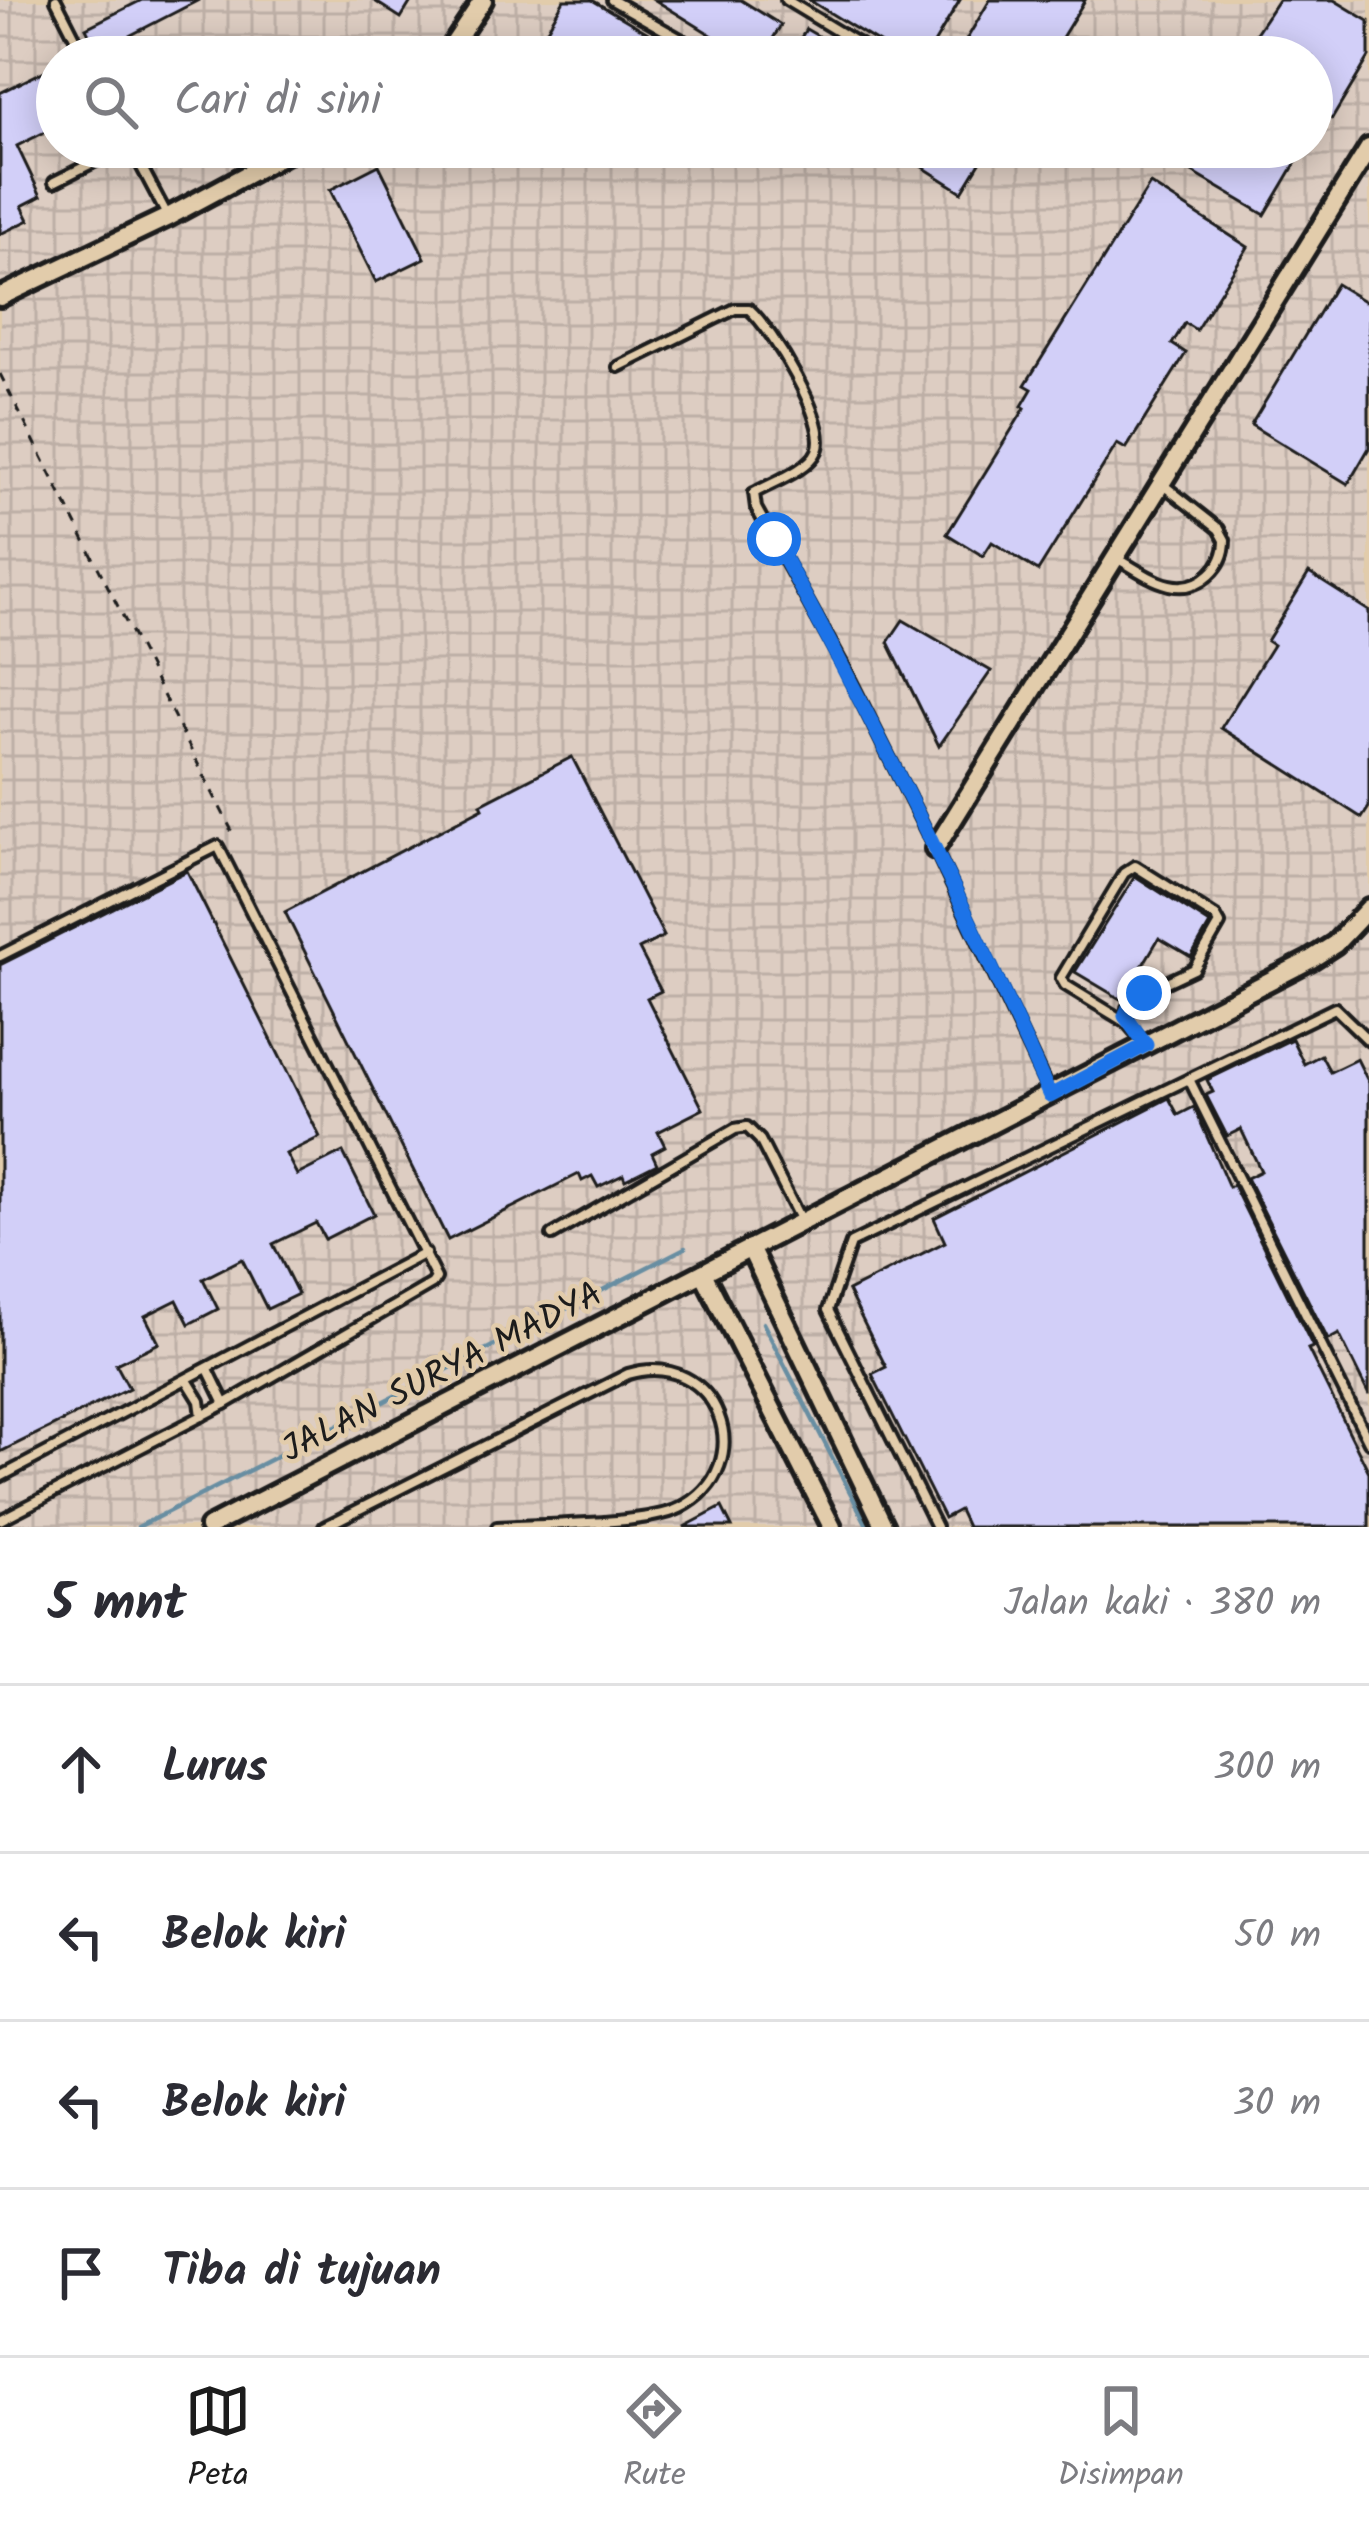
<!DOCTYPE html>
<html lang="id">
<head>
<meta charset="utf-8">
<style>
  body { margin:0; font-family:Kalam,sans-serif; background:#f2f2f3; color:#2b2b33 }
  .stop { position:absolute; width:36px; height:36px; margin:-27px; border:9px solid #1a73e8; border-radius:50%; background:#fff }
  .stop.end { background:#1a73e8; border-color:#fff; box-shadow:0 3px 12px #0008 }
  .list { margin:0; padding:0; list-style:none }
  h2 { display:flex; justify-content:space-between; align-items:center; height:156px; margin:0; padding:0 48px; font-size:51px }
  h2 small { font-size:39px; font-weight:400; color:#7c7c81 }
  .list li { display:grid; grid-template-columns:78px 1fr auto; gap:36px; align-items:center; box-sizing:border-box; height:168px; padding:0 48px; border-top:3px solid #e1e1e2 }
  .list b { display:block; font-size:45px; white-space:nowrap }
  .list em { font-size:39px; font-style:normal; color:#7c7c81 }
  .icon { flex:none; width:66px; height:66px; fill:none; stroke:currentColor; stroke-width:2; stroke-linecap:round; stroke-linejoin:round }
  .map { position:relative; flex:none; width:1369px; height:1527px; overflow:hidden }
  .search { position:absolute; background:#fff; box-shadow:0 6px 30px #0003; left:36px; right:36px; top:36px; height:132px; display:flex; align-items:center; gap:30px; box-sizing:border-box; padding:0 42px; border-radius:66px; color:#7c7c81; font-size:45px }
  .sheet { height:828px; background:#fff }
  nav { display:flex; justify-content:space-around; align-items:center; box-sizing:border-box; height:168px; border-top:3px solid #e1e1e2; background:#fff; font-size:33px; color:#7c7c81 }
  nav a { display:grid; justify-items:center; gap:6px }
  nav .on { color:#1c1c1c }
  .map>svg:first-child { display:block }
  .industrial { fill:url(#industrial-grid); fill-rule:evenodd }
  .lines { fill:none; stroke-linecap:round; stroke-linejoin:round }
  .stream { stroke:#678ea2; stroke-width:4.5 }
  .building { fill:#d2cff8; stroke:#1c1c1c; stroke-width:3 }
  .service-casing { stroke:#1c1c1c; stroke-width:16 }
  .minor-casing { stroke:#1c1c1c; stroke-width:26 }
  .path { stroke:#1c1c1c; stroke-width:3; stroke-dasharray:9 9; stroke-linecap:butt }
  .service { stroke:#e2ccab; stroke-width:8 }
  .minor { stroke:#e2ccab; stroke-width:16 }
  .route { stroke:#1a73e8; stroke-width:15 }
  .labels { text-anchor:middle; stroke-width:9; stroke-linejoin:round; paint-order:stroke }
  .street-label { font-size:36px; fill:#1c1c1c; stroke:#e2ccab }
</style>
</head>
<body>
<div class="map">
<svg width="1369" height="1527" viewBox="0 0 1369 1527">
  <defs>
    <pattern id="industrial-grid" width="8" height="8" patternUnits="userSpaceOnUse" patternTransform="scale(3)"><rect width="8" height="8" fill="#ddcdc2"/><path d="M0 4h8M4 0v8" fill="none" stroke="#bdafa6"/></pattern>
  </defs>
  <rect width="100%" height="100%" fill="#e2ccab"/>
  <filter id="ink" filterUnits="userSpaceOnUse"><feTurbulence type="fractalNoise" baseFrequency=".00833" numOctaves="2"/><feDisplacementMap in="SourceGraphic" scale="24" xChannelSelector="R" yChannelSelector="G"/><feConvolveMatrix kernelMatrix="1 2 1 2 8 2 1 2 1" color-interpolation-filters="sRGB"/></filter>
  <g filter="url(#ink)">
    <!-- industrial -->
    <path class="industrial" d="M0,0H1369V1527H0ZM57,57H1312V147H57Z"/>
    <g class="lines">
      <!-- stream -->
      <g class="stream">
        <polyline points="763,1323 868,1527"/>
        <polyline points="138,1527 685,1248"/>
      </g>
    </g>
    <!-- building -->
    <g class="building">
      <polygon points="142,0 199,0 98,52 86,28"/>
      <polygon points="373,0 412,0 401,18"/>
      <polygon points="564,0 592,0 689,57 531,57"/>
      <polygon points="655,0 741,0 781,25 762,57 747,57"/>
      <polygon points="809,0 960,0 926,57 902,57"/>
      <polygon points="990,0 1085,0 1050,57 956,57"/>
      <polygon points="1278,0 1334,0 1369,21 1369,57 1332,119 1312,107 1312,57 1240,57"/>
      <polygon points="806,29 854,57 790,57"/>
      <polygon points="57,65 57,126 17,146 41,196 22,206 29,220 0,234 0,93"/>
      <polygon points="921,147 980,147 987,151 962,192 913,161"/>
      <polygon points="1199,147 1305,147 1265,215 1187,169"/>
      <polygon points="379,165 425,258 376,282 330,190"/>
      <polygon points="1150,184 1248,247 1196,330 1185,323 1172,344 1186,353 1126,449 1117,444 1038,571 992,542 983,556 947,534 1025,408 1022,406 1032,389 1025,385"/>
      <polygon points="1336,284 1369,304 1369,448 1348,484 1251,425"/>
      <polygon points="1309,573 1369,611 1369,807 1362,818 1221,728 1273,645 1267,641"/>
      <polygon points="903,620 991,671 939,746 888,642"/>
      <polygon points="572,757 664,936 639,949 661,991 647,998 703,1109 658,1132 665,1146 652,1153 657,1164 625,1180 623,1175 598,1187 592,1176 582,1181 579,1174 448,1240 285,912 483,808 481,804"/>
      <polygon points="187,871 320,1137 286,1154 297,1175 343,1152 374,1214 325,1239 316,1223 273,1244 298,1294 267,1309 242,1259 203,1279 218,1309 189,1324 177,1300 145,1316 159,1343 116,1364 129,1388 0,1452 0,965"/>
      <polygon points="1135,876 1210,924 1191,957 1159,938 1122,1000 1075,972"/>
      <polygon points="1292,1039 1304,1064 1321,1055 1330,1072 1357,1059 1369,1083 1369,1395 1339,1334 1328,1340 1247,1178 1261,1171 1241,1129 1227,1136 1206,1095 1213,1092 1207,1080"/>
      <polygon points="1169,1098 1178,1115 1194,1107 1229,1187 1233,1185 1313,1347 1308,1349 1369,1472 1369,1527 967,1527 959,1510 944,1518 872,1374 886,1367 848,1291 945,1242 934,1218"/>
      <polygon points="722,1507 732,1527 684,1527"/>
    </g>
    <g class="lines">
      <!-- service casing -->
      <g class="service-casing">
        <g id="service">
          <polyline points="56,0 85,57"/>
          <polyline points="612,0 712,57"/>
          <polyline points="786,0 880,57"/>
          <polyline points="131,147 167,215"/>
          <polyline points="54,182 124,147"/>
          <path d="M618,367L735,309H749C772,329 830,423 817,451C809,470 771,483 754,493L756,508L844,667L935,849L1050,1094"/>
          <path d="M1115,557C1145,574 1179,603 1210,574C1220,565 1225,554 1225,540L1219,529L1162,484"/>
          <polyline points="0,956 218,846 436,1278 432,1284 225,1404 0,1520"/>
          <polyline points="1127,1023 1065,985 1061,978 1124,873 1135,866 1216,917 1220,924 1194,969 1139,995 1127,1008 1127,1023 1146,1045"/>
          <polyline points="1189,1079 1369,1442"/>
          <polyline points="552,1235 735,1129 747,1127 760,1140 801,1221"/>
          <polyline points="208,1369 225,1404"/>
          <polyline points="187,1380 200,1401 202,1416"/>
          <polyline points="0,1477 425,1253"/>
          <path d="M324,1527L628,1374C717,1347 763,1466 680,1508C646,1525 541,1524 497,1527"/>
          <polyline points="936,1527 828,1310 851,1243 1335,1008 1369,1041"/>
        </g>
      </g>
      <!-- minor casing -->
      <g class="minor-casing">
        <g id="minor">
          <polyline points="445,57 483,0"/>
          <polyline points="0,297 168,217 298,147"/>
          <polyline points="935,849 1369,148"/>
          <polyline points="750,1248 884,1527"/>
          <polyline points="703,1273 832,1527"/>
          <polyline points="209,1527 1310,960 1335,944 1369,908"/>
        </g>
      </g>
      <!-- path -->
      <polyline class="path" points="0,374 231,829 224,837"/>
      <!-- service -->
      <use href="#service" class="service"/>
      <!-- minor -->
      <use href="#minor" class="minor"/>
    </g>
  </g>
  <g class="lines" filter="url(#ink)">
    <!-- route -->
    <path class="route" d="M774,539C874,721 966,906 1050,1096L1146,1045L1125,1016L1132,1000L1144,993"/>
  </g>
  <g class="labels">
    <!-- street labels -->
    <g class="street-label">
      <text transform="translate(441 1370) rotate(-27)" y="13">JALAN SURYA MADYA</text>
    </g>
  </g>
</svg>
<div class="stop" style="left:774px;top:539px"></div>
<div class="stop end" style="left:1144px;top:993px"></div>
<div class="search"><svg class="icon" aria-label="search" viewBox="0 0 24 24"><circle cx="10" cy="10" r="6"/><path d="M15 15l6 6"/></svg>Cari di sini</div>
</div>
<section class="sheet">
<h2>5 mnt<small>Jalan kaki · 380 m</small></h2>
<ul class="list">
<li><svg class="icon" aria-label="ahead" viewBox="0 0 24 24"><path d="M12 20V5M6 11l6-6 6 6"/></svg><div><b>Lurus</b></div><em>300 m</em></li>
<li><svg class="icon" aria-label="left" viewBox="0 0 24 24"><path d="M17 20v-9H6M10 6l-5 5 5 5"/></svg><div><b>Belok kiri</b></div><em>50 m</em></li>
<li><svg class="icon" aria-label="left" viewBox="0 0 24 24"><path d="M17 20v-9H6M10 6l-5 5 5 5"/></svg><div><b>Belok kiri</b></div><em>30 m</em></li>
<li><svg class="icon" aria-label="arrive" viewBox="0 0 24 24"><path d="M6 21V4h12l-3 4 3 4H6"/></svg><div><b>Tiba di tujuan</b></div></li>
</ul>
</section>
<nav>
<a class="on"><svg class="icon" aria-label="map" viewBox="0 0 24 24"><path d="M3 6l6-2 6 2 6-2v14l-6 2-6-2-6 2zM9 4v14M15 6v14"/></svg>Peta</a>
<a><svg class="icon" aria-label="directions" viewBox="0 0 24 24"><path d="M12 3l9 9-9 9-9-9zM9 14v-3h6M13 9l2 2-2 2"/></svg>Rute</a>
<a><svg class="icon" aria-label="saved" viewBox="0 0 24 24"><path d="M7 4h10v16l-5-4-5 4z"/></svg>Disimpan</a>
</nav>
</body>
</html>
